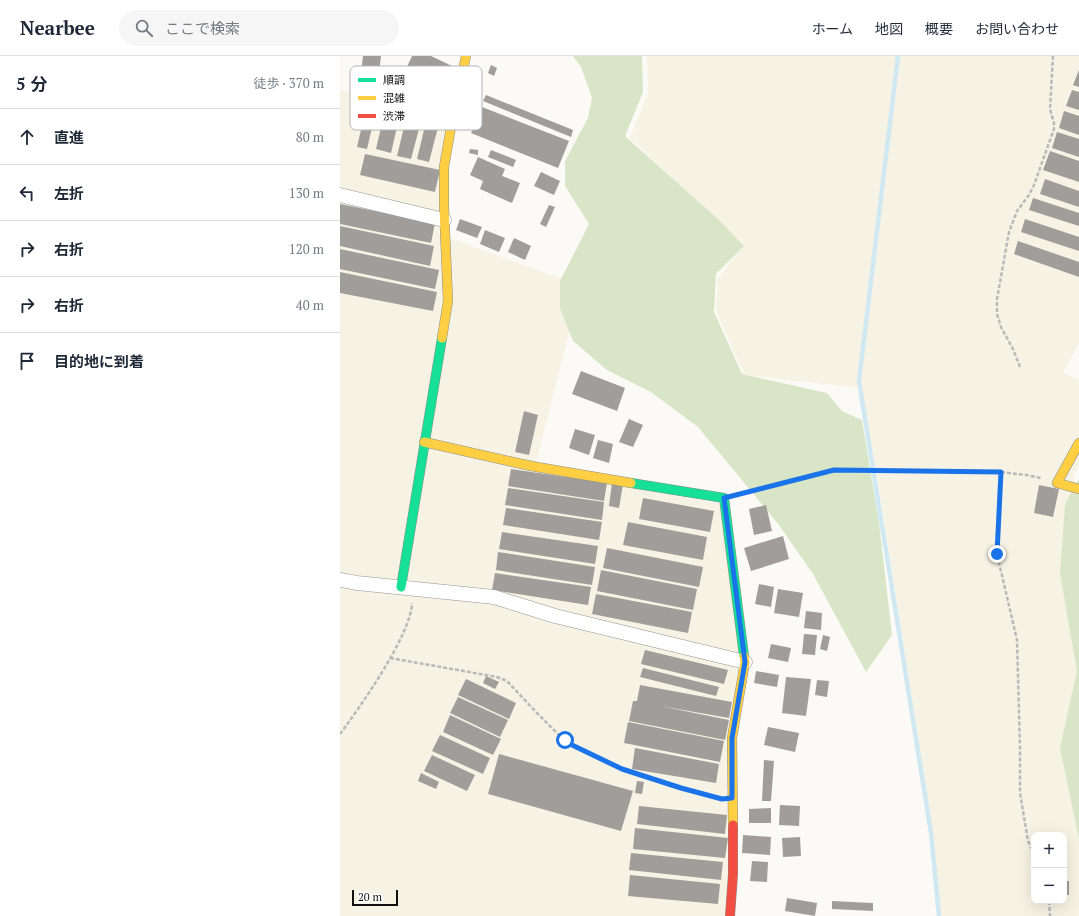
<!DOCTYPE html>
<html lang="ja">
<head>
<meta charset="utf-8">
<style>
  body { margin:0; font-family:"PT Serif","Noto Sans JP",serif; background:#f6f6f7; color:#1f2937 }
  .controls { position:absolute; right:12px; bottom:12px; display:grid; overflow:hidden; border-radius:8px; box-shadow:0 4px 16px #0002 }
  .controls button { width:36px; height:36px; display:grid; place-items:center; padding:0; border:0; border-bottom:1px solid #e0e1e3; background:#fff; color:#1f2937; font:20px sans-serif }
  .scale { position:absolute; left:12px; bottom:10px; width:46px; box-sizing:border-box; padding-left:4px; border:2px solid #101010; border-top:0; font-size:11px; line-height:14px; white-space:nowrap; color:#101010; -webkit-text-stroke:3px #fff; paint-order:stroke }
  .stop { position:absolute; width:12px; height:12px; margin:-9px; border:3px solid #1a73e8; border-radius:50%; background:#fff }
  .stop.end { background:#1a73e8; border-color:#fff; box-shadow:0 1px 4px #0008 }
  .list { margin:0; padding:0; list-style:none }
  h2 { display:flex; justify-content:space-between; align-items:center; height:52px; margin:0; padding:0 16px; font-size:17px }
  h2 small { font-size:13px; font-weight:400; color:#747a83 }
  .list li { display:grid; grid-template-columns:26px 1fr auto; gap:12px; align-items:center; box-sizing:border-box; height:56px; padding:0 16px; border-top:1px solid #e0e1e3 }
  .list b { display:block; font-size:15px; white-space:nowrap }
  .list em { font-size:13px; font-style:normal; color:#747a83 }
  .icon { flex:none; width:22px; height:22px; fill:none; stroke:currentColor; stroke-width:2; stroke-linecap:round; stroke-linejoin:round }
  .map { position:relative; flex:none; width:739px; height:860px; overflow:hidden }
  header { display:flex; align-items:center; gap:24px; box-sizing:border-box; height:56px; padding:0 20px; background:#fff; border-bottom:1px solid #e0e1e3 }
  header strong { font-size:19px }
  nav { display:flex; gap:22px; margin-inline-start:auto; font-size:14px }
  .search { width:280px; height:36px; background:#f6f6f7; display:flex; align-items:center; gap:10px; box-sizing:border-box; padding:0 14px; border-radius:22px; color:#747a83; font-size:15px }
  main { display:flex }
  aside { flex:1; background:#fff }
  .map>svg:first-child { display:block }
  .farmland { fill:#f6f3e4; fill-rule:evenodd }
  .forest { fill:#d8e6c7 }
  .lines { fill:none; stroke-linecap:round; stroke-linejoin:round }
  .stream { stroke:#d0e8f2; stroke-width:4.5 }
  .building { fill:#a09d9b }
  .street-casing { stroke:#969594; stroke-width:15 }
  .fast-casing { stroke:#8d8c8a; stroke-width:10 }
  .slow-casing { stroke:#8d8c8a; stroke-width:10 }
  .jam-casing { stroke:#8d8c8a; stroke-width:10 }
  .path { stroke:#b9b9b8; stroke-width:2.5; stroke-dasharray:4 2; stroke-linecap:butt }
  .street { stroke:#fffefe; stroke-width:14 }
  .fast { stroke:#16e098; stroke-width:9 }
  .slow { stroke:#ffcf43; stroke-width:9 }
  .jam { stroke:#f24e42; stroke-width:9 }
  .route { stroke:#1a73e8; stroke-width:5 }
  .key { fill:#fff; stroke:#b7b7b7; stroke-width:1 }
  .key-label { font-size:11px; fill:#101010 }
</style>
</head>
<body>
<header>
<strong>Nearbee</strong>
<div class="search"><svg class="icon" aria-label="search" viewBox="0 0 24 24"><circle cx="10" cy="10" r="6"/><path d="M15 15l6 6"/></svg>ここで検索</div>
<nav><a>ホーム</a><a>地図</a><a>概要</a><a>お問い合わせ</a></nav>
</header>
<main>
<aside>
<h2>5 分<small>徒歩 · 370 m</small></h2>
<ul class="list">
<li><svg class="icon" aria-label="ahead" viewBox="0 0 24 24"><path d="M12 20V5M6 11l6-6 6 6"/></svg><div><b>直進</b></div><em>80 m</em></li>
<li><svg class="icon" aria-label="left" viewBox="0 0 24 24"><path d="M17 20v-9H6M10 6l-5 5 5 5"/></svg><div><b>左折</b></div><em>130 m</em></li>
<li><svg class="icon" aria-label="right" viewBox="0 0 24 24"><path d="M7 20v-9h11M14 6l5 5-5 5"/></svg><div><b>右折</b></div><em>120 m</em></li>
<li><svg class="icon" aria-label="right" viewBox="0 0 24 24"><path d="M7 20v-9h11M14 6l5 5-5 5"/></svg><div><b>右折</b></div><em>40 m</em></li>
<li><svg class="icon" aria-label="arrive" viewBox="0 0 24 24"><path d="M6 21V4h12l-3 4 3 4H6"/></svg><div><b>目的地に到着</b></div></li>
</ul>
</aside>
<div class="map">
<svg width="739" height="860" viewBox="0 0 739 860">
  <rect width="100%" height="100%" fill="#fcfaf6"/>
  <!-- farmland -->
  <g class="farmland">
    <path d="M307,0H739V287L723,317L739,323V410L733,420L739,436V860H600L593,778L537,419L520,332L404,319L376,255L378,222L404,189L290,82L308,37ZM694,779H724V845H694Z"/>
    <polygon points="0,34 108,55 99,178 241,230 194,415 380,448 401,602 386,860 0,860"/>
  </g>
  <!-- forest -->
  <g class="forest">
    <polygon points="233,0 302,0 303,36 285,80 379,164 404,190 376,218 374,256 402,318 487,337 502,355 522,364 539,467 552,579 526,616 473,518 439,469 358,371 311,336 267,314 233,285 220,252 220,225 249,168 225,130 225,105 248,62 252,42 241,11"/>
    <polygon points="739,423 739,783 720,692 737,615 720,518 725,448"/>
  </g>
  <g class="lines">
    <!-- stream -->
    <polyline class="stream" points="558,0 519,325 591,777 599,860"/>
  </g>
  <!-- building -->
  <g class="building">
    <polygon points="23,0 41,0 39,18 21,16"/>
    <polygon points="72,0 91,0 112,10 102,30 66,13"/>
    <polygon points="151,9 157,12 154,20 148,17"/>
    <polygon points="739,14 739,31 733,29"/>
    <polygon points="732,34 739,36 739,54 726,50"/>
    <polygon points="30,35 40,37 27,93 17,91"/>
    <polygon points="49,38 64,41 51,97 36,93"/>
    <polygon points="146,39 233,74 231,81 143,45"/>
    <polygon points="70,46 85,50 71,103 57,100"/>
    <polygon points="142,51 229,85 218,112 131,77"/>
    <polygon points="89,53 102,56 89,106 77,103"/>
    <polygon points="724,55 739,60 739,79 719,72"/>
    <polygon points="717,76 739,83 739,101 712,92"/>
    <polygon points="130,93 138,94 138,99 129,97"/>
    <polygon points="151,94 176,104 173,111 148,101"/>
    <polygon points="710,95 739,105 739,126 703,114"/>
    <polygon points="25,98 100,114 95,136 20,119"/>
    <polygon points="138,101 165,113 162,120 180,127 172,147 140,133 143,125 130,119"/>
    <polygon points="201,116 220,125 214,139 194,130"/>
    <polygon points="705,123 739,135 739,151 700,138"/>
    <polygon points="693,142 739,157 739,170 689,154"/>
    <polygon points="0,148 95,167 91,187 0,168"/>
    <polygon points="209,149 215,151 206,171 200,168"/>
    <polygon points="120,163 142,171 137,182 116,174"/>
    <polygon points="685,163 739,181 739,195 681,176"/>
    <polygon points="0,170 94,190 90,210 0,190"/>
    <polygon points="145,174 165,182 159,196 140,188"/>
    <polygon points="174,182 191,190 185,204 168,196"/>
    <polygon points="678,185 739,206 739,221 674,198"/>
    <polygon points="0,193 99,214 95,233 0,213"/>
    <polygon points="0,216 97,236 93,255 0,237"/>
    <polygon points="241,315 285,332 277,355 232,338"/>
    <polygon points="184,355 198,359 189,399 175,396"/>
    <polygon points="289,363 303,369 293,391 279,386"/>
    <polygon points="235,373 255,379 249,399 229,392"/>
    <polygon points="258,384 273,388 269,407 253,402"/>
    <polygon points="171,413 267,427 264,445 168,430"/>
    <polygon points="272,427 283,428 279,452 269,450"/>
    <polygon points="699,429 719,433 713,461 694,457"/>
    <polygon points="168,432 264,446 262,464 165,449"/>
    <polygon points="303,442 374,455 370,476 299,463"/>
    <polygon points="426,449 432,475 414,479 409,453"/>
    <polygon points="166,452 262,466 259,484 163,469"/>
    <polygon points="288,466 367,481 363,504 283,489"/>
    <polygon points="162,476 258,490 255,508 159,493"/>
    <polygon points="443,480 449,503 411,515 404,492"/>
    <polygon points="267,492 363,511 359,531 263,512"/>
    <polygon points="158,496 255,511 252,529 156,514"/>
    <polygon points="261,514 357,533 353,554 257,535"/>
    <polygon points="155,517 251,531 248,549 152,534"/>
    <polygon points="419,528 434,531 431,551 415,548"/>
    <polygon points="438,533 463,537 459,561 434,557"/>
    <polygon points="256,538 352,556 348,577 252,558"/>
    <polygon points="466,555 482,557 481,574 464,572"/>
    <polygon points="464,578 477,579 475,599 462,598"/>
    <polygon points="483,579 490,581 487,595 480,593"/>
    <polygon points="431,588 451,592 448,606 428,602"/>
    <polygon points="305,594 388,614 384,628 301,608"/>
    <polygon points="303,612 379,631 376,640 300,621"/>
    <polygon points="416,615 439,619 437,631 414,627"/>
    <polygon points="146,620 159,626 155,633 143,627"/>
    <polygon points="446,621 471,623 466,660 442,657"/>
    <polygon points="126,623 176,647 169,663 118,639"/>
    <polygon points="477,624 489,625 487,641 475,639"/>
    <polygon points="300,629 392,646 389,662 320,650 389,664 385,684 289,665 293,645 297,645"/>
    <polygon points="118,641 168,664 160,681 110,657"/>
    <polygon points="110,659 161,683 153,699 103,676"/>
    <polygon points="288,666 384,685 380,706 284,687"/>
    <polygon points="428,671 459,677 455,696 424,689"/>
    <polygon points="100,679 150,702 143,718 92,695"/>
    <polygon points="295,692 379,708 376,727 292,713"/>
    <polygon points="159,698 293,735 281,775 148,738"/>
    <polygon points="92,699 135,719 127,735 84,715"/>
    <polygon points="424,704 434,705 431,745 422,745"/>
    <polygon points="81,717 99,726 96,733 78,725"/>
    <polygon points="297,725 304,726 302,738 295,737"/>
    <polygon points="440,749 460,750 459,770 439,769"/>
    <polygon points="299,750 387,759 385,778 297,768"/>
    <polygon points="431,752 431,767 409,767 409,753"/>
    <polygon points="295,772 388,782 385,802 293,793"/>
    <polygon points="403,779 431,781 430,799 402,797"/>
    <polygon points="460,781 461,800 443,801 442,782"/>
    <polygon points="291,797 383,806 381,824 289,814"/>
    <polygon points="412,805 428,806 427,826 410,825"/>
    <polygon points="290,819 380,828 378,848 288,840"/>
    <rect x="724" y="825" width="5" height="14"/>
    <polygon points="447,842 477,847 475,860 445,855"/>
    <polygon points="492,845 533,847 533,855 492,853"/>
  </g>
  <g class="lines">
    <!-- street casing -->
    <g class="street-casing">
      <g id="street">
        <polyline points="0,139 104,164"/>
        <polyline points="0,524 17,527 154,541 215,560 405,606"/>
      </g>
    </g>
    <!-- fast casing -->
    <g class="fast-casing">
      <g id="fast">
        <polyline points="291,427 384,442 404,600"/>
        <polyline points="61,531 102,282"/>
      </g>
    </g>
    <!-- slow casing -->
    <g class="slow-casing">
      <g id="slow">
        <polyline points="102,282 108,245 104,152 104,111 113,60 126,0"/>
        <polyline points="84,386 191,410 291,427"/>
        <polyline points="739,387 717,427 739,433"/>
        <polyline points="393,769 392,682 405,606 404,600"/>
      </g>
    </g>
    <!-- jam casing -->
    <g class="jam-casing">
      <polyline id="jam" points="390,860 393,818 393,769"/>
    </g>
    <!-- path -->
    <g class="path">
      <polyline points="680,311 673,293 661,271 657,258 657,243 669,176 677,155 689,139 694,129 714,73 714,67 710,53 713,0"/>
      <polyline points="661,416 657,498 677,584 680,692 680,737 688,785 694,797"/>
      <polyline points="400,438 494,414 661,416 686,419 701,422"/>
      <polyline points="50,602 157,621 167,625 196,656 225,685 233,689 282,713 341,732 376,742"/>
      <path d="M0,678C20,651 71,579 72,547"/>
      <polyline points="709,845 710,860"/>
    </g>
    <!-- street -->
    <use href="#street" class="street"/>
    <!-- fast -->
    <use href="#fast" class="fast"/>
    <!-- slow -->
    <use href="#slow" class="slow"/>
    <!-- jam -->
    <use href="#jam" class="jam"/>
  </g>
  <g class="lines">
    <!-- route -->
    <polyline class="route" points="225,684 232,689 282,713 341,732 382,743 392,742 392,682 405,606 384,442 494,414 661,416 657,498"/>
  </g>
  <!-- legend -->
  <rect x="10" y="10" width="132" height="64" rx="6" class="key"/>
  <rect x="18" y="22" width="18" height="4" fill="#16e098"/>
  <rect x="18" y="40" width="18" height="4" fill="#ffcf43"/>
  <rect x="18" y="58" width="18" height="4" fill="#f24e42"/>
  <g class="key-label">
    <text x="43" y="28">順調</text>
    <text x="43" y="46">混雑</text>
    <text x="43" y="64">渋滞</text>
  </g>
</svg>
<div class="controls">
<button>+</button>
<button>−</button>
</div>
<div class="scale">20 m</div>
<div class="stop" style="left:225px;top:684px"></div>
<div class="stop end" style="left:657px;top:498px"></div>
</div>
</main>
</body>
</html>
